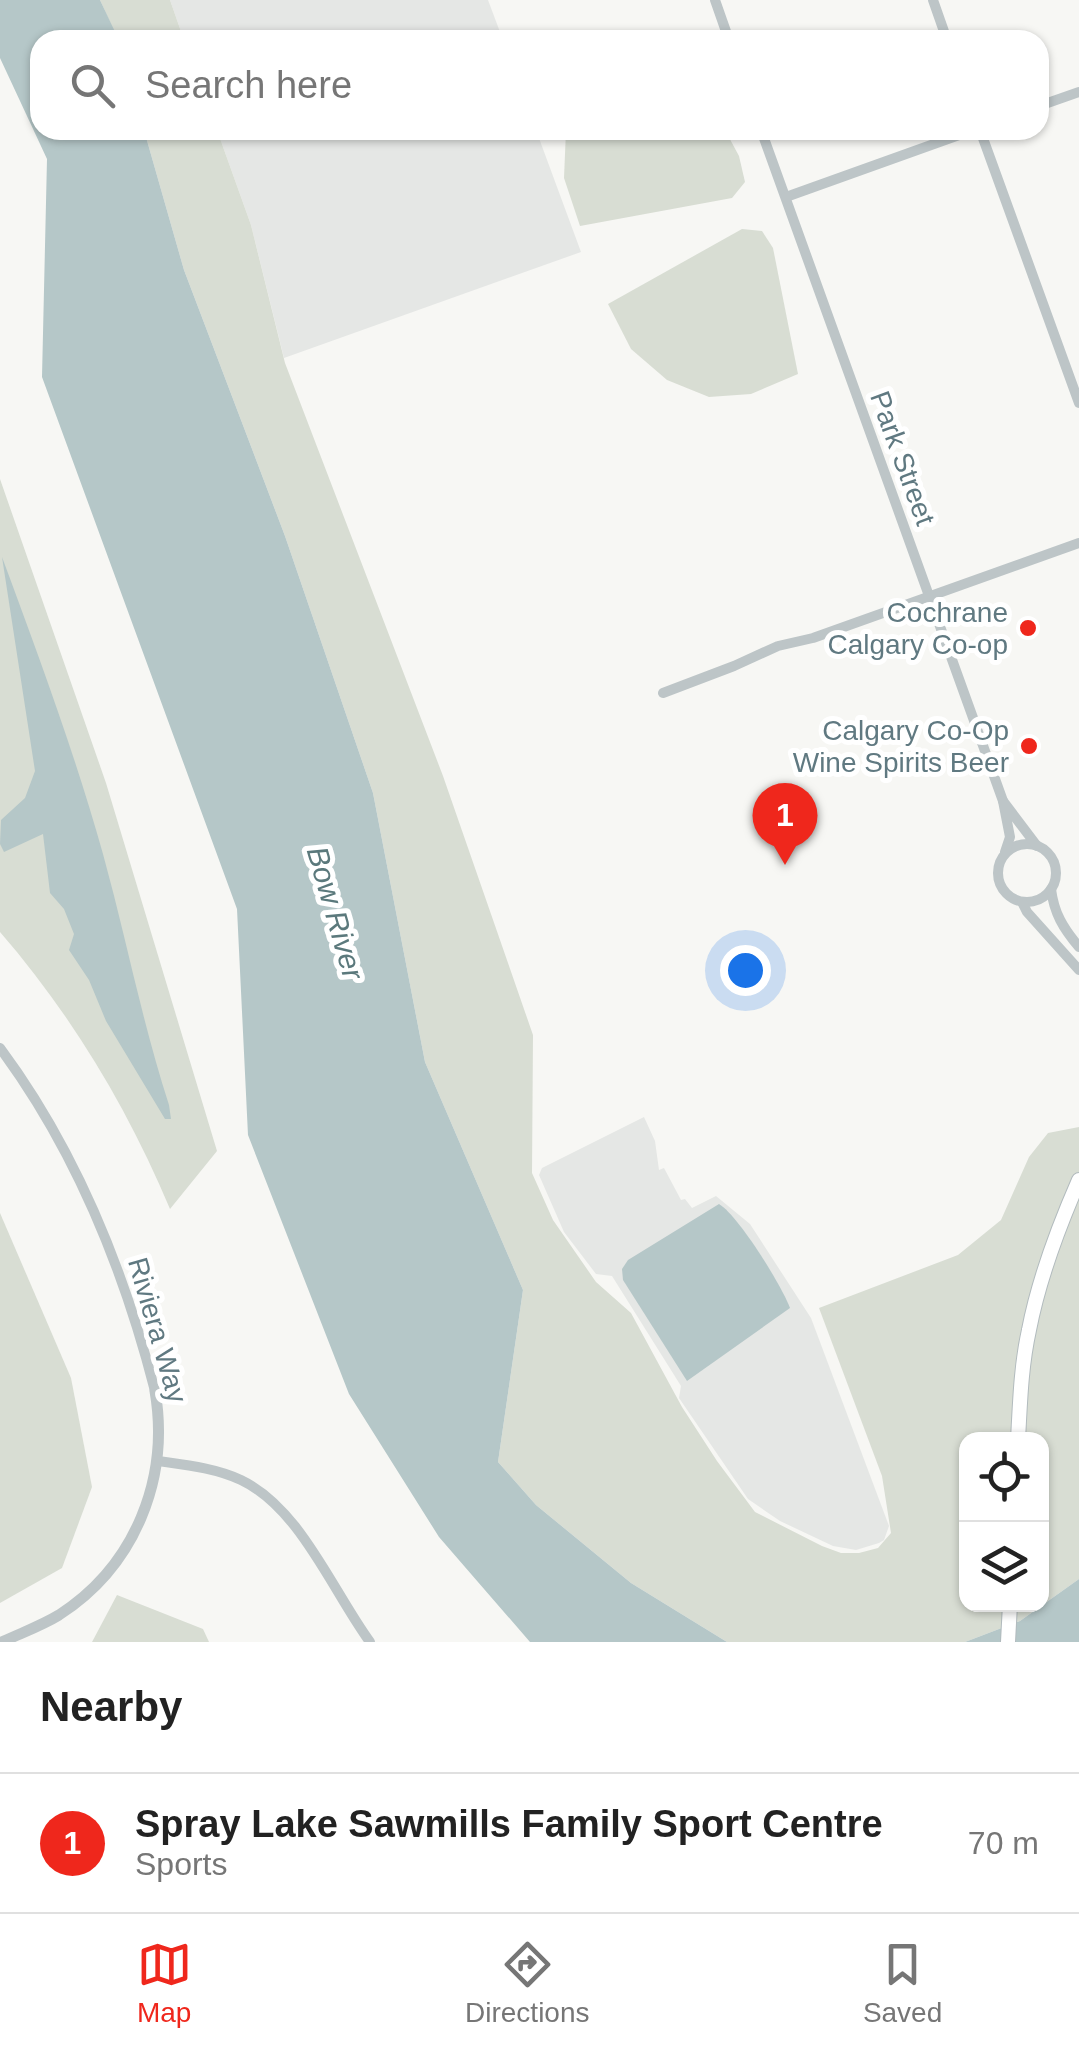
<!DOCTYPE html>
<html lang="en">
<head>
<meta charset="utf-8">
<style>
  body { margin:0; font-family:Helvetica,sans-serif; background:#f2f2f2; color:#222 }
  .controls { position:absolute; right:30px; bottom:30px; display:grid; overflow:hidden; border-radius:20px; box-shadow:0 2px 8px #0004 }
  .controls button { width:90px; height:90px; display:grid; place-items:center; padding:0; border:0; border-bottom:2px solid #e0e0e0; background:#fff; color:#222; font:50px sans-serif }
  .you { position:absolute; left:745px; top:970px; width:35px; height:35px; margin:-25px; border:8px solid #fff; border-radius:50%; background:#1a73e8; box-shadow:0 0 0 15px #1a73e833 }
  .badge { display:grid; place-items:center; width:65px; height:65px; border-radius:50%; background:#ef271c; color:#fff; font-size:32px; font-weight:700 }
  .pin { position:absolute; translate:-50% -82px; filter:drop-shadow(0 2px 5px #0008) }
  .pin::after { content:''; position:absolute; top:52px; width:35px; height:30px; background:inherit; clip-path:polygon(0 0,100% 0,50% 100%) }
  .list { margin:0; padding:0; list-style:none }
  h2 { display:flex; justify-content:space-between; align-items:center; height:130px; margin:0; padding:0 40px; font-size:42px }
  h2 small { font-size:32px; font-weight:400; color:#767676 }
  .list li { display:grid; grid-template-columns:65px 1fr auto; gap:30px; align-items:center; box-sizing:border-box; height:140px; padding:0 40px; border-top:2px solid #e0e0e0 }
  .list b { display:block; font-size:38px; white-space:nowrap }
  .list p { margin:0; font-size:32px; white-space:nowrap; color:#767676 }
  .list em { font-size:32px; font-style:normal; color:#767676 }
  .icon { flex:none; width:55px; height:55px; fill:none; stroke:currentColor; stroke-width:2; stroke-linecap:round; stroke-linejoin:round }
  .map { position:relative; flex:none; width:1079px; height:1642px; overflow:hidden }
  .search { position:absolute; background:#fff; box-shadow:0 2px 8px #0004; left:30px; right:30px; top:30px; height:110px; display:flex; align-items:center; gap:25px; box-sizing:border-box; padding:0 35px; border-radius:30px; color:#767676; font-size:38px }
  .sheet { height:270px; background:#fff }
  nav { display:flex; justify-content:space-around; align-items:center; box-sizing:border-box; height:140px; border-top:2px solid #e0e0e0; background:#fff; font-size:28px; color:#767676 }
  nav a { display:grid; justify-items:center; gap:5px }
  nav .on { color:#ef271c }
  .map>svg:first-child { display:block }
  .built { fill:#e5e7e5 }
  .green { fill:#d8ddd3; fill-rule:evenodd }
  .water { fill:#b5c7c8 }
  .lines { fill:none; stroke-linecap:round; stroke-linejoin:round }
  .secondary-casing { stroke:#b2bbbe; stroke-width:16 }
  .minor { stroke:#bdc5c7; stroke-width:10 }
  .tertiary { stroke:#bdc5c7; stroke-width:11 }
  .secondary { stroke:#fff; stroke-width:14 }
  .poi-dot { fill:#ef271c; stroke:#fff; stroke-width:4 }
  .labels { text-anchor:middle; stroke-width:10; stroke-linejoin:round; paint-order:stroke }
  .street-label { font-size:28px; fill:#607981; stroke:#fff }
  .poi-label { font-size:28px; fill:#607981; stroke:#fff; text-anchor:end }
  .water-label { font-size:30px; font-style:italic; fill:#5b797c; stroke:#fff }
</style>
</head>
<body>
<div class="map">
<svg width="1079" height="1642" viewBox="0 0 1079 1642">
  <rect width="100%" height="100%" fill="#f7f7f4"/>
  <!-- built -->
  <g class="built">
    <polygon points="170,0 488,0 503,40 184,40"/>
    <polygon points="217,130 536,130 581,252 284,358 251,225"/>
    <polygon points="644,1117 655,1141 659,1170 664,1168 681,1200 685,1199 692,1208 716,1196 750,1224 811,1318 889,1526 884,1540 879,1543 856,1550 833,1546 780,1521 748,1499 679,1398 681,1386 612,1276 596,1274 564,1232 539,1175 542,1168"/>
  </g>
  <!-- green -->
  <g class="green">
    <polygon points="100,0 170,0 184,40 118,40"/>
    <path d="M144,130H217L251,225L285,363L443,776L533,1035L532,1173L553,1220L596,1282L631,1313L682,1407L717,1461L755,1512L822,1546L841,1553H859L878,1548L891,1533L882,1476L819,1308L958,1255L1001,1220L1029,1157L1048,1133L1079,1127V1579L1020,1621L965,1642H727L631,1583L536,1505L498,1462L523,1290L425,1062L373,793L285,536L184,270ZM966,1440H1042V1604H966Z"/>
    <polygon points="566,130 725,130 739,156 745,182 732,198 580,226 564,178"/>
    <polygon points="742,229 762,231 773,248 798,374 751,394 709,397 667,380 631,349 608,304"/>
    <path d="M0,479L106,783L217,1151L170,1209C128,1109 72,1015 0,932Z"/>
    <polygon points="0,1213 71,1378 92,1487 62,1568 0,1603"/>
    <polygon points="117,1595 203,1629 209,1642 92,1642"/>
  </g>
  <!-- water -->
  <g class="water">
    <polygon points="0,0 100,0 117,36 118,40 40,40 40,130 144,130 184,270 285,536 373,793 425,1062 523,1290 498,1462 536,1505 631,1583 727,1642 530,1642 439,1537 349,1394 248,1135 237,909 42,377 47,159 0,58"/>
    <path d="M2,557C38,654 75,754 103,854C126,937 142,1022 169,1105L171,1119H165L106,1021L89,980L69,950L74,934L64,909L50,893L43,834L4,852L0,844L1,820L25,798L35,771Z"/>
    <path d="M719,1204C738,1215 782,1286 790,1308L687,1381L623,1280L622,1269L628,1260Z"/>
    <polygon points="1079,1579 1079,1642 965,1642 1020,1621"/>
  </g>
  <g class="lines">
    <!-- secondary casing -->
    <g class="secondary-casing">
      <g id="secondary">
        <path d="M1018,1440C1020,1403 1021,1366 1029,1330C1039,1278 1058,1228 1079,1180"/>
        <polyline points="1008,1642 1010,1604"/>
      </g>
    </g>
    <!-- minor -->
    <g class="minor">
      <polyline points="715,0 729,40"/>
      <polyline points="933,0 947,40"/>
      <polyline points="1039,106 1079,92"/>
      <polyline points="761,130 1003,801"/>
      <polyline points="980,130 1079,403"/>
      <polyline points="786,197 973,130"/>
      <polyline points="663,693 734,666 778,646 813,638 1079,543"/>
      <circle cx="1027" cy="873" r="29"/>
      <polyline points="1005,852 1010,837 1003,801 1037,846"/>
      <path d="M1051,889C1054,913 1063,928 1079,947"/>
      <polyline points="1022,902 1027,912 1079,970"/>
      <path d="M0,1048C75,1149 124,1270 155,1391"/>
      <path d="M158,1461C186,1465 215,1468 241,1480C300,1508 332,1590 370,1642"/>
    </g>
    <!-- tertiary -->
    <path class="tertiary" d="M2,1642C21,1633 41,1626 59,1615C135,1566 170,1479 155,1391"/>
    <!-- secondary -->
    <use href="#secondary" class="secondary"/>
  </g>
  <!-- markers -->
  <g class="poi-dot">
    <circle cx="1028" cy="628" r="10"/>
    <circle cx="1029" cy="746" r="10"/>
  </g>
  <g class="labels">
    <!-- street labels -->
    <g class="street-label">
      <text transform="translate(903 458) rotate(70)" y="10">Park Street</text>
      <text transform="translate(158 1330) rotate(74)" y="10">Riviera Way</text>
    </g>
    <!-- poi labels -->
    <g class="poi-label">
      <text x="1008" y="622">Cochrane<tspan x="1008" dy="32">Calgary Co-op</tspan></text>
      <text x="1009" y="740">Calgary Co-Op<tspan x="1009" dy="32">Wine Spirits Beer</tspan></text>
    </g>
    <!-- water labels -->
    <g class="water-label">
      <text transform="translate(335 913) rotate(74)" y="10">Bow River</text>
    </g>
  </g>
</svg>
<div class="controls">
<button><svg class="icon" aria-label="locate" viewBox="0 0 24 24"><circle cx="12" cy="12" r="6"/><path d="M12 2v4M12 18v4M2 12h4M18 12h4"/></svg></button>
<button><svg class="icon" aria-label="layers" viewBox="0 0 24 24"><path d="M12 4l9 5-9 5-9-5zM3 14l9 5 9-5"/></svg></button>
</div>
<div class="you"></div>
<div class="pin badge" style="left:785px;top:865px">1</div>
<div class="search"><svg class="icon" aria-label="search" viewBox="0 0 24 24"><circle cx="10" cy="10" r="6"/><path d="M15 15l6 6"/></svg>Search here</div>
</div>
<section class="sheet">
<h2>Nearby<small></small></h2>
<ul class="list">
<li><span class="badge">1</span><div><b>Spray Lake Sawmills Family Sport Centre</b><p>Sports</p></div><em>70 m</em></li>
</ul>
</section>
<nav>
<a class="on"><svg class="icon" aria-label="map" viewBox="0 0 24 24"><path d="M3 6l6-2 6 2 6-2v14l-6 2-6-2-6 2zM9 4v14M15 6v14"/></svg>Map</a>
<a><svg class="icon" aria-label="directions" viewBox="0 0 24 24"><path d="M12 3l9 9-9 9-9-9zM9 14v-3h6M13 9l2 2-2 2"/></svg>Directions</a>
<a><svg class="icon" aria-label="saved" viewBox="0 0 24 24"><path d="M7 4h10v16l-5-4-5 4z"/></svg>Saved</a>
</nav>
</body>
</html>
